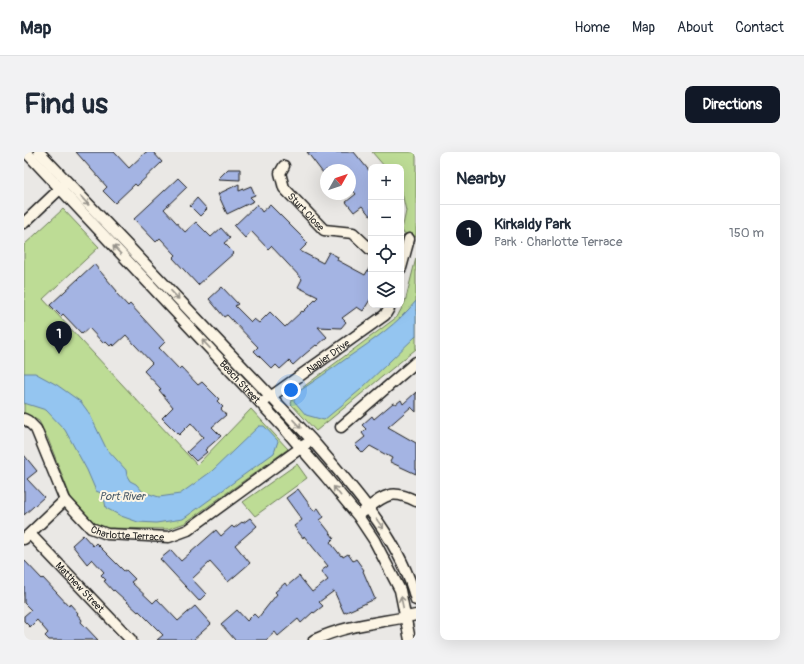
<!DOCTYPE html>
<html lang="en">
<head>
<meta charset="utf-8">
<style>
  body { margin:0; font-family:Pangolin,sans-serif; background:#f2f2f3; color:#1f2937 }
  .controls { position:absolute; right:12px; top:12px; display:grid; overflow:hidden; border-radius:8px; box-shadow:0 4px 16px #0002 }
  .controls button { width:36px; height:36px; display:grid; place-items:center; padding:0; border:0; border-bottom:1px solid #e0e1e3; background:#fff; color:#1f2937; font:20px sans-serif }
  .compass { position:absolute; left:296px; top:12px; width:36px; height:36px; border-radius:50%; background:#fff; box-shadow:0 4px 16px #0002; rotate:50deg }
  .you { position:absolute; left:267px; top:238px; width:14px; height:14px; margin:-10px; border:3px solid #fff; border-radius:50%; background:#1a73e8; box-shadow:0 0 0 6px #1a73e833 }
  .badge { display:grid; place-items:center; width:26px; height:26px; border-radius:50%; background:#111827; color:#fff; font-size:13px; font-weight:700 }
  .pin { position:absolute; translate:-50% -33px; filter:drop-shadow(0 1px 2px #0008) }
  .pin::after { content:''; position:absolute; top:21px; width:14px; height:12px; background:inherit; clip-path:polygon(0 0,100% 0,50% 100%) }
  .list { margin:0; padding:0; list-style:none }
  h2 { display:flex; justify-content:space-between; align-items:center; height:52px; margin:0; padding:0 16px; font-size:17px }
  h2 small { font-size:13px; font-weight:400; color:#747a83 }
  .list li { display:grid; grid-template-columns:26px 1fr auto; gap:12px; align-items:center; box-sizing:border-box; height:56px; padding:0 16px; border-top:1px solid #e0e1e3 }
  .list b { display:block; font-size:15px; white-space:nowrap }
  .list p { margin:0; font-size:13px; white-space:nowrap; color:#747a83 }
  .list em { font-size:13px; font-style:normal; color:#747a83 }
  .icon { flex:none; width:22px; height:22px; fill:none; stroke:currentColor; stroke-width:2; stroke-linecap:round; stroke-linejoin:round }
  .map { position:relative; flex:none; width:392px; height:488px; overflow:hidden; border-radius:8px }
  header { display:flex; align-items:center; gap:24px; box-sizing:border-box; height:56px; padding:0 20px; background:#fff; border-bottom:1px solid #e0e1e3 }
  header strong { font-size:19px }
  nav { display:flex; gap:22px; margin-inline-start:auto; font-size:14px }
  .intro { display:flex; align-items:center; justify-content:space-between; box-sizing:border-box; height:96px; padding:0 24px }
  h1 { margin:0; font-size:28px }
  .button { padding:10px 18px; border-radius:8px; background:#111827; color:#fff; font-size:14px; font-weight:700 }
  main { display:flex; gap:24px; padding:0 24px }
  aside { flex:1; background:#fff; border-radius:8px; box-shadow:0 4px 16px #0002 }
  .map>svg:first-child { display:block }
  .green { fill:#bddc95; stroke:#6c7c58 }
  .water { fill:#94c5f0; stroke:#64819b }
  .building { fill:#a4b4e3; stroke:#1c1c1c }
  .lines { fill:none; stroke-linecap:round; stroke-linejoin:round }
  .street-casing { stroke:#1c1c1c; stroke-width:13 }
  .street { stroke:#fcf5e5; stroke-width:10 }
  .oneway { stroke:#97938b }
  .labels { text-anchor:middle; stroke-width:4; stroke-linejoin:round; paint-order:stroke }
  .street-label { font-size:10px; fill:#1c1c1c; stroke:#fcf5e5 }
  .water-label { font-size:11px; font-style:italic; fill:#465766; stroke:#fcf5e5 }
</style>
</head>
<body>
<header>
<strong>Map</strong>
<nav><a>Home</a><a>Map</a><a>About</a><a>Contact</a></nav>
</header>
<div class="intro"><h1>Find us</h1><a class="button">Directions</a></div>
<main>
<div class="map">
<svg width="392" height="488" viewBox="0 0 392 488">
  <rect width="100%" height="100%" fill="#eae8e5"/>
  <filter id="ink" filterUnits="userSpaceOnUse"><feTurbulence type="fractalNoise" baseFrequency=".025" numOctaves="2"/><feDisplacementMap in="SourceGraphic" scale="8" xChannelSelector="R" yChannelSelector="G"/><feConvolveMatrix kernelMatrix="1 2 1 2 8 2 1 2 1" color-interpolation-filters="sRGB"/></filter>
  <g filter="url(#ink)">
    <!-- green -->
    <g class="green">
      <polygon points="348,0 392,0 392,85 380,82 378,78 382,59 377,36 377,15 361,15"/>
      <polygon points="39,57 75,95 19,147 173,313 227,257 264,297 161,371 144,377 83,376 71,372 47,346 24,287 15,269 0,261 0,93"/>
      <polygon points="392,106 392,197 292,279 267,252 270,242 373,165 381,150"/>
      <polygon points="273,312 283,326 231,364 219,350"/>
    </g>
    <!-- water -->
    <g class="water">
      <path d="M392,149V184L336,238L300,268L282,263L270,249L271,242C289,230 308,217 326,204C350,188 374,171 392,149Z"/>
      <polygon points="0,221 11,221 33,233 57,250 65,261 82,296 102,318 103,324 106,329 112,332 119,340 135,345 156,342 188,319 235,274 240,274 254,289 250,301 159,367 132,371 114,370 97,364 82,356 80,346 77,341 72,339 63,318 41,278 22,258 0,251"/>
    </g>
    <!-- building -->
    <g class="building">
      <polygon points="52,0 90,0 105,16 122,0 129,0 138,10 113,34 111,32 91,51 79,39 83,35"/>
      <polygon points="283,0 330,0 347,21 347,65 338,54 330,60 322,50 332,42 327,36 329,35 326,31 326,18 302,18 299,21"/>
      <polygon points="204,17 216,17 216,28 194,27"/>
      <polygon points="154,26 163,35 140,57 161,80 172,70 187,85 197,76 206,86 200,91 210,101 174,133 149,106 152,103 136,86 132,90 110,67"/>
      <polygon points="215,32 215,39 227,34 231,43 226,45 230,49 203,62 194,42"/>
      <polygon points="173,46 183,57 176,64 166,54"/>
      <polygon points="233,52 238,60 246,53 284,91 276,99 299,111 305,100 314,105 313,108 341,123 347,113 347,146 339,159 333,155 318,166 322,170 317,176 294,175 303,185 293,194 292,193 280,203 269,213 265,209 256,217 252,213 248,217 230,199 234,195 203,163 200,165 185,147 198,135 214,152 211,154 227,170 230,167 235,171 246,160 261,175 278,159 279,160 294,145 274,135 278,127 247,94 244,97 227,79 221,86 210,74"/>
      <polygon points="70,112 93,139 92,141 104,154 106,152 141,190 135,196 155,217 157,215 174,233 178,230 195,247 193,249 199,255 197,257 202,263 188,275 197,284 181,298 183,300 172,309 163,300 179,285 167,271 155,283 138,266 149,255 135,238 137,237 120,219 128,211 111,193 102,183 90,194 88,192 86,194 81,189 79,191 65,176 58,182 39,162 37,164 26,153"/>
      <polygon points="392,240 392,260 387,255 364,275 392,291 392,322 366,310 368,306 346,294 339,301 331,293 341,285 338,281 342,277 338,273 348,264 350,267 369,251 372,252 377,248 379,252"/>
      <polygon points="0,303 13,319 3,327 20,345 0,363"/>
      <polygon points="274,337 290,359 294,356 300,365 296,368 310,386 306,390 317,404 318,403 319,405 324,402 329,409 332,407 340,418 339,419 351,447 320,461 310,439 295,450 299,454 290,461 289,460 277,471 274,467 254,484 251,480 242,488 211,488 197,472 213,458 223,469 230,462 234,466 253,442 251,440 261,431 263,434 275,424 288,440 304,428 297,419 304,414 280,384 279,386 270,374 278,368 262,346"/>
      <polygon points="226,366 233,374 211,393 226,411 204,430 186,410 168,427 182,442 175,449 136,407 147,398 157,409 192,378 197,384 208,374 210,376 218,370 219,371"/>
      <polygon points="59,383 69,394 72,391 100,419 102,418 111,427 107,430 129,451 133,447 154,469 171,454 187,472 169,488 133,488 139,483 115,459 114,460 90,438 89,439 80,429 82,428 77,423 80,420 68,407 63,412 48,393"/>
      <polygon points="0,408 18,427 19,426 45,454 46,452 54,461 53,462 58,468 57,470 74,488 25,488 21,484 24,481 13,468 6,475 0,469 0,464 7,458 0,451"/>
    </g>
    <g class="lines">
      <!-- street casing -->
      <g class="street-casing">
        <g id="street">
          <path id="s1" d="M2,0L258,274L302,325L334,364L350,388L376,438L386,488"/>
          <path d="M15,0L288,288C328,335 376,386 392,448"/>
          <path id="s2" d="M260,14L256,21L260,36L300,78L329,81L347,98"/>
          <polyline points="0,71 41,32"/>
          <polyline points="377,116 385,87"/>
          <path id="s3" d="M242,248L361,163L367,153"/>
          <path id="s4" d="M0,267L4,269L12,277L41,348L67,376L83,382L145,385L164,378L282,292"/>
          <polyline points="317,275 392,210"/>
          <path d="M339,360C360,344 366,336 392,349"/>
          <path id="s5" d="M6,382L107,488"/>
          <polyline points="0,387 41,348"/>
          <path d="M290,488C324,472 356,471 392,463"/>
        </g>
      </g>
      <!-- street -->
      <use href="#street" class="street"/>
    </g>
    <!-- one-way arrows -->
    <defs><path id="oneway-shaft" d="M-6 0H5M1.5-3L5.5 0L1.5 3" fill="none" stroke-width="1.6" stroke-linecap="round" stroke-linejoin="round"/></defs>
    <g class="oneway">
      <use href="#oneway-shaft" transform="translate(61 49) rotate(47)"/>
      <use href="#oneway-shaft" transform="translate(93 98) rotate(-133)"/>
      <use href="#oneway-shaft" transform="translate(151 143) rotate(47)"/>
      <use href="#oneway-shaft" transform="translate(182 192) rotate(-133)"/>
      <use href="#oneway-shaft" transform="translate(273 272) rotate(47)"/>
      <use href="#oneway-shaft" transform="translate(313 339) rotate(-128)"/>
      <use href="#oneway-shaft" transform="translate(356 372) rotate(54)"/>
      <use href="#oneway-shaft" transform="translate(378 450) rotate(-102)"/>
    </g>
  </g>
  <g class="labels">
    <!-- street labels -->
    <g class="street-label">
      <text dy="4" stroke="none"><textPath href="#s2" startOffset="56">Sturt Close</textPath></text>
      <text dy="4" stroke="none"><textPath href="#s3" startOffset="76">Napier Drive</textPath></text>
      <text dy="4" stroke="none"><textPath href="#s1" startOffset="314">Beach Street</textPath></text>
      <text dy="4" stroke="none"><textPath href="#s4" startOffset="168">Charlotte Terrace</textPath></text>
      <text dy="4" stroke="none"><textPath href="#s5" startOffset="73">Matthew Street</textPath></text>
    </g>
    <!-- water labels -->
    <g class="water-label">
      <text x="98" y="348">Port River</text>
    </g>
  </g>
</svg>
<div class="controls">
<button>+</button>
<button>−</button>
<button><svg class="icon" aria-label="locate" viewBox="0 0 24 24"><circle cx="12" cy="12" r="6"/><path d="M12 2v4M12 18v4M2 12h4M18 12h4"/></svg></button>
<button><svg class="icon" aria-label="layers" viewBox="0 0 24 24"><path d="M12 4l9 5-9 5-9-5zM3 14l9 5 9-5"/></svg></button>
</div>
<svg class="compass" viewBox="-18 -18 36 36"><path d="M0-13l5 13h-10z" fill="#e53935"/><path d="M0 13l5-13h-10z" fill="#747a83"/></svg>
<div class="you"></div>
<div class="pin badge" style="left:35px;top:202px">1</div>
</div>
<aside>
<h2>Nearby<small></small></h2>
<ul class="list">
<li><span class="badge">1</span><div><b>Kirkaldy Park</b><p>Park · Charlotte Terrace</p></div><em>150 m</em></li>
</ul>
</aside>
</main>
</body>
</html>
